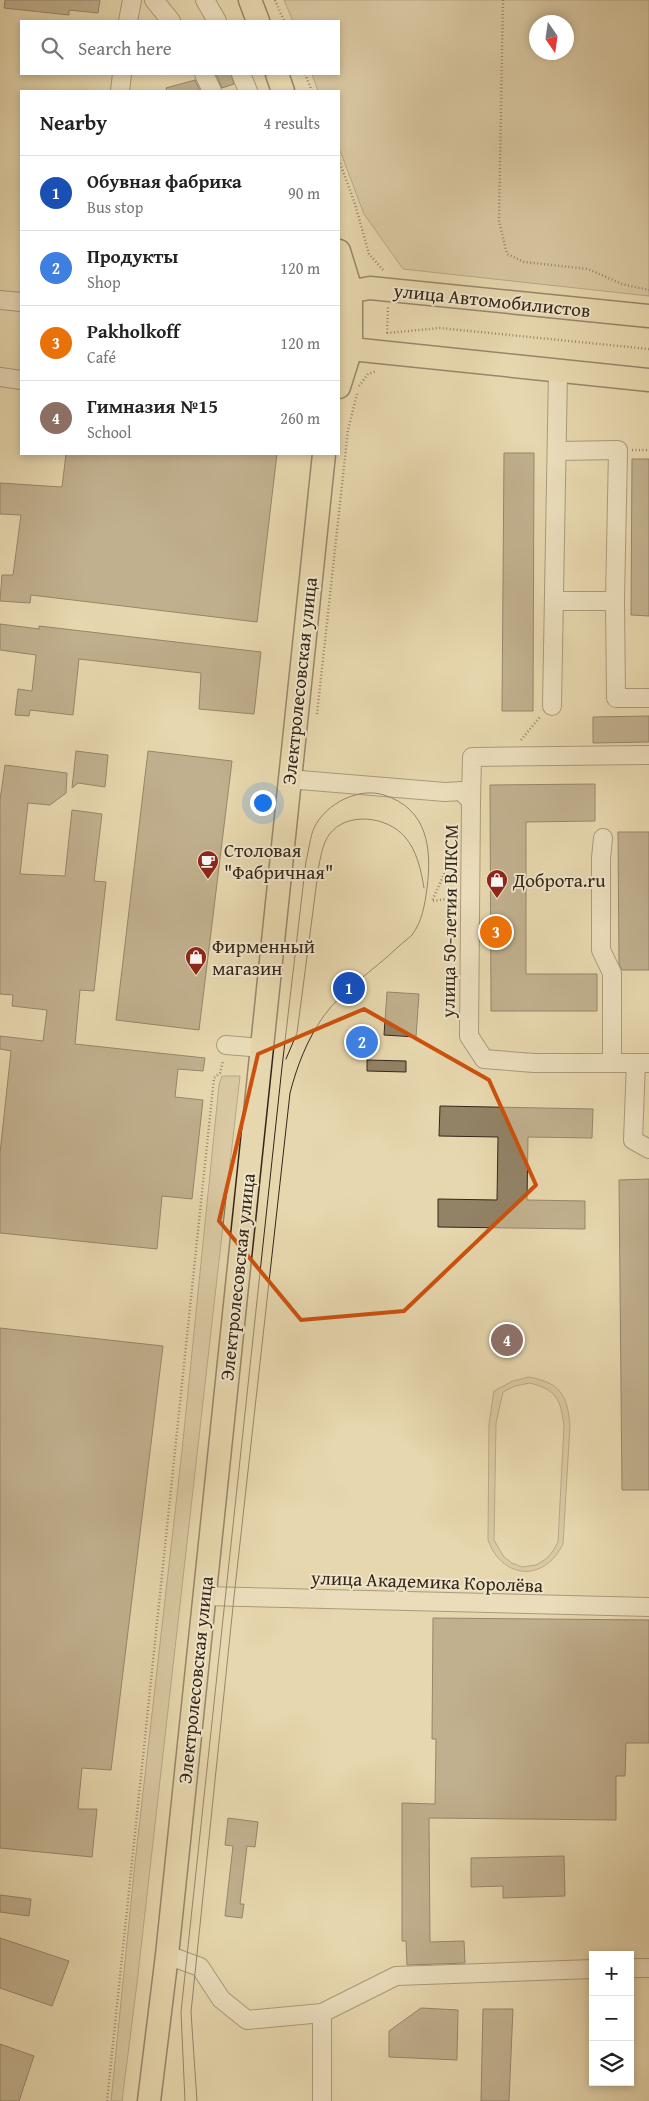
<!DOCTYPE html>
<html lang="en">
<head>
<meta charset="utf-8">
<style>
  body { margin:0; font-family:"Gentium Book Plus",serif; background:#f2f2f2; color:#222 }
  .controls { position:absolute; right:15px; bottom:15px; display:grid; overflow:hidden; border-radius:0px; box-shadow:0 2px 8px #0003 }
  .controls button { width:45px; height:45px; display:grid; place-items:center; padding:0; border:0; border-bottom:1px solid #e0e0e0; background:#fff; color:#222; font:25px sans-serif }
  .compass { position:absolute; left:529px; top:15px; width:45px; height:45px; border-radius:50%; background:#fff; box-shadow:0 2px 8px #0003; rotate:167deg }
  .you { position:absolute; left:262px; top:802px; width:18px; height:18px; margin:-12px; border:4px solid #fff; border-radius:50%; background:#1a73e8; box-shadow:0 0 0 8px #1a73e833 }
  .badge { display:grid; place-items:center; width:32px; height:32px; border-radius:50%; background:#db2777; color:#fff; font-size:16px; font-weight:700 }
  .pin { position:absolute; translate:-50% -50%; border:2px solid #fff; box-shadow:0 1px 5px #0006 }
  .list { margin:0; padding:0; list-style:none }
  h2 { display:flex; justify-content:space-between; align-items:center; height:65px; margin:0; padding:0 20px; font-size:21px }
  h2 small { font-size:16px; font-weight:400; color:#767676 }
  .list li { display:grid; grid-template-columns:32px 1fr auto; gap:15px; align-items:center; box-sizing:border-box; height:75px; padding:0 20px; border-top:1px solid #e0e0e0 }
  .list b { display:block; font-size:19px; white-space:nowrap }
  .list p { margin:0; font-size:16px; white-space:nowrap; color:#767676 }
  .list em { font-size:16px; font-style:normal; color:#767676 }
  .icon { flex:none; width:28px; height:28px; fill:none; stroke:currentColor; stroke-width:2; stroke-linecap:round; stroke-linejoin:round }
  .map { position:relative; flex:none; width:649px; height:2101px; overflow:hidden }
  .search { position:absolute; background:#fff; box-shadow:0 2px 8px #0003; left:20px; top:20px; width:320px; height:55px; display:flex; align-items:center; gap:12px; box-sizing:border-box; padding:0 18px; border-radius:0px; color:#767676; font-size:19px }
  .panel { position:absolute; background:#fff; box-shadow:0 2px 8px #0003; left:20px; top:90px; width:320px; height:365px; border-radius:0px }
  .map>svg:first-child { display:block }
  .green { fill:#c9b995; stroke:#7f7057; fill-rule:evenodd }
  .building { fill:#928266; stroke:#352619 }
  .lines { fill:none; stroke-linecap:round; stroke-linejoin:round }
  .minor-casing { stroke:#62523e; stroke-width:20 }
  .major-casing { stroke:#352619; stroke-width:25 }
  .path { stroke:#352619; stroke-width:2.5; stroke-dasharray:1 2.5; stroke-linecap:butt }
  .minor { stroke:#efe5ca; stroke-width:18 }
  .major { stroke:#e7d7ae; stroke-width:22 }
  .tram { stroke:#352619; stroke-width:1 }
  .marked { fill:none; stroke:#cd510e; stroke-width:4; stroke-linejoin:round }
  .labels { text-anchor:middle; stroke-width:4; stroke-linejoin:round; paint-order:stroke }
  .street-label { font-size:19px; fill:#352619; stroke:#efe5ca }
  .poi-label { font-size:19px; fill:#352619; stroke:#efe5ca; text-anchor:start }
</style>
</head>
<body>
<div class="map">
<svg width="649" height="2101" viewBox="0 0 649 2101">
  <rect width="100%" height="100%" fill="#e7d7ae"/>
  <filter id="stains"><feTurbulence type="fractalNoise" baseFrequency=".004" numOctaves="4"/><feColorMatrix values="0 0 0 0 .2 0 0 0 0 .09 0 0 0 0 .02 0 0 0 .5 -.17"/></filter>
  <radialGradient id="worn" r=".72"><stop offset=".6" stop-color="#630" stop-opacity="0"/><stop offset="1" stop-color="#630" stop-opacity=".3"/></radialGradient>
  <!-- green -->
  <g class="green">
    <path d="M284,0H649V296L403,269L364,214L339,148V91H318L312,74H339V21H293ZM536,22H566V52H536Z"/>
    <polygon points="222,1076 240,1076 137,1983 122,2101 111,2101 135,1863 182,1451 219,1085"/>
    <path d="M529,1377C560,1383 567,1394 570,1425L563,1544C544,1583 502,1579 488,1540L489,1424L494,1391L513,1381ZM530,1383C557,1390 560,1399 564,1425L558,1542L553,1551L546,1559L536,1565L522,1567L512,1563L504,1557L494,1540L496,1423L503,1392L515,1386Z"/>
  </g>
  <!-- building -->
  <g class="building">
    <polygon points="5,0 100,0 98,13 69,10 69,15 4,8"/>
    <polygon points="216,74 231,74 234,84 222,88"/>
    <polygon points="195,80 200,91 167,91 166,88"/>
    <polygon points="504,453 534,453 533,711 502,711"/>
    <polygon points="66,454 277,454 257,622 31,595 30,603 0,601 2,575 13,575 21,515 0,514 0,483 62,487"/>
    <polygon points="632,459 649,459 649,616 631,615"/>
    <polygon points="0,624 39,629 39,626 261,652 254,714 199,709 201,673 79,659 73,715 30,710 29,716 15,715 18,689 32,691 36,655 0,650"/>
    <polygon points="649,716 649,742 593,743 593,717"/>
    <polygon points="76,751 108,755 105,787 78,783 72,788"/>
    <polygon points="148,751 232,761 199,1030 116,1020"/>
    <polygon points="5,765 67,773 66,793 50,805 28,803 20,874 65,876 72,810 102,814 94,881 106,882 94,991 80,990 75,1044 205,1058 203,1071 178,1069 175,1097 203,1100 192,1199 162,1196 157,1249 0,1233 0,1153 11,1051 0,1049 0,1036 43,1041 47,1010 12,1006 13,995 0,994 0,800"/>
    <polygon points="595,784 595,821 526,822 526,974 597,974 597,1011 491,1011 490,785"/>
    <polygon points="618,832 649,832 649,970 622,970 619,964"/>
    <polygon points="387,992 419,994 416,1037 384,1035"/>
    <polygon points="367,1060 406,1061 406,1072 367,1071"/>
    <polygon points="440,1106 593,1109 592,1138 528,1137 527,1200 585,1201 585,1229 438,1227 438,1199 497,1200 498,1137 439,1136"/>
    <polygon points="649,1179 649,1490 622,1490 619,1180"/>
    <polygon points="0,1328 163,1346 111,1770 82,1768 78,1809 97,1809 92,1857 0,1848"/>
    <polygon points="433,1618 649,1620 649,1743 626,1743 625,1776 616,1776 616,1820 429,1818 430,1942 464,1941 465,1963 407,1965 406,1941 402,1941 402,1803 435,1804 436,1739 432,1739"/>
    <polygon points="228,1818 258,1822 255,1847 247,1846 240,1904 244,1904 242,1918 225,1916 233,1846 225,1845"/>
    <polygon points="564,1856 565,1896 503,1898 503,1886 471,1887 471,1858"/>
    <polygon points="0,1895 31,1899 29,1916 0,1912"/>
    <polygon points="0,1938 69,1961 52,2006 0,1988"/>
    <polygon points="421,2008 458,2010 457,2060 389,2057 389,2031"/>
    <polygon points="483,2009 513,2009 509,2101 481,2101"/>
    <polygon points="0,2044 34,2056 19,2101 0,2101"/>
  </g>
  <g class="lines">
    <!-- minor casing -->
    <g class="minor-casing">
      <g id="minor">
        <polyline points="154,0 171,21"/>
        <polyline points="205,0 217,21"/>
        <polyline points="128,21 132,0"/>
        <polyline points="204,74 212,91"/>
        <polyline points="241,74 248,91"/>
        <polyline points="120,91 122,74"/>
        <polyline points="0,300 21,302"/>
        <polyline points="0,377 21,380"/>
        <polyline points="557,451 618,450 615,601"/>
        <polyline points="554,601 615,601 616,698 649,698"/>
        <polyline points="552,706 558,371"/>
        <polyline points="288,779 445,792 461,791 471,801 469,1036 484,1059 534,1063 649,1063"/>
        <polyline points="471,801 472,757 649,755"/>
        <polyline points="603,838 601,858 601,950 612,973 612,1063"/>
        <polyline points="226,1045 261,1048"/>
        <polyline points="636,1063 633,1140 649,1149"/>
        <polyline points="204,1596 649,1607"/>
        <polyline points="167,1955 200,1967 221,1999 247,2020 322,2013 396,1976 593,1969"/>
        <polyline points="630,1968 649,1968"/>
        <polyline points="322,2101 322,2013"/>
      </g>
    </g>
    <!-- major casing -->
    <g class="major-casing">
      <g id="major">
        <polyline points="250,0 258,21"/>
        <polyline points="277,74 283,91"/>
        <polyline points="339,251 351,290 351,349 339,387"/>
        <polyline points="339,300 342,293 370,288 649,316"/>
        <polyline points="351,349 649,380"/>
        <polyline points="149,2101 167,1955 324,454"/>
      </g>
    </g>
    <!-- path -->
    <g class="path">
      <polyline points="275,0 284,21"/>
      <polyline points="503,0 499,221 507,254 524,262 588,269 622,284 649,290"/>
      <polyline points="305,74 312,91"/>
      <polyline points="339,160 355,204 369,254 384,271"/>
      <polyline points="387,333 440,328 649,349"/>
      <polyline points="387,333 388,307"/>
      <polyline points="359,386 368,374 377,371"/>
      <polyline points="632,450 649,450"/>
      <polyline points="317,714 348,430 357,394"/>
      <polyline points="521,740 540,717"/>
      <polyline points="453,854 432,901 454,898"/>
      <polyline points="107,2101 214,1078 220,1073 223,1061"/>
    </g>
    <!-- minor -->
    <use href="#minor" class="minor"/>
    <!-- major -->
    <use href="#major" class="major"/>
    <!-- tram -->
    <g class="tram">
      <path d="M286,1059L297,1033L319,865C321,855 323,843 329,835C346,811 387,816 405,837C417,851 421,870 424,888"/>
      <path d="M185,2101L181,2012L282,1067L306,861C309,850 310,837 314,828C326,803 359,787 384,795C428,809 432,849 427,888C425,904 422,922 412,935C408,939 402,943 398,947C373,971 343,989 323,1017C307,1040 297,1066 290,1093L234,1597L191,2012L197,2101"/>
    </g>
  </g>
  <!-- marked area -->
  <path d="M0 0H649V2101H0ZM364,1009L489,1080L536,1185L404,1311L301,1320L219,1221L258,1054Z" fill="#e7d7ae" fill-opacity=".55" fill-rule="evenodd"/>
  <path class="marked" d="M364,1009L489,1080L536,1185L404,1311L301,1320L219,1221L258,1054Z"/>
  <!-- icons -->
  <defs>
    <g id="cafe-pin" transform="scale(1.125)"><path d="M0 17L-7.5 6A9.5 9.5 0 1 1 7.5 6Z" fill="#8f2418" stroke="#efe5ca"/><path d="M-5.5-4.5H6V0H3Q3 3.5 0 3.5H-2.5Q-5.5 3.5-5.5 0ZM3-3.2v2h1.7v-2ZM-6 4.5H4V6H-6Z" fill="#fff"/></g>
    <g id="shop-pin" transform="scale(1.125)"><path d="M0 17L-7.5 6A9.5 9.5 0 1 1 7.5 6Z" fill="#8f2418" stroke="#efe5ca"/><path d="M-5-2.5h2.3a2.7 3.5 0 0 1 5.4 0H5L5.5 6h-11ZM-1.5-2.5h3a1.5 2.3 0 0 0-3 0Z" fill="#fff"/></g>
  </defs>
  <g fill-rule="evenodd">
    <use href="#cafe-pin" x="208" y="861"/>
    <use href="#shop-pin" x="497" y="880"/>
    <use href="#shop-pin" x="196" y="957"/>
  </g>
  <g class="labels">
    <!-- street labels -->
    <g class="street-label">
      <text transform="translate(492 300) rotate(6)" y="7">улица Автомобилистов</text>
      <text transform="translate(299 681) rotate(-84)" y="7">Электролесовская улица</text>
      <text transform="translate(449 921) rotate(-89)" y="7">улица 50-летия ВЛКСМ</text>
      <text transform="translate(237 1277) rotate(-84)" y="7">Электролесовская улица</text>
      <text transform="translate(427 1581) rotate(2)" y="7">улица Академика Королёва</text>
      <text transform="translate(195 1680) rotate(-84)" y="7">Электролесовская улица</text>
    </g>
    <!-- poi labels -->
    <g class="poi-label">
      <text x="224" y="857">Столовая<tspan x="224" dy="22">"Фабричная"</tspan></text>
      <text x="513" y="887">Доброта.ru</text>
      <text x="212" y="953">Фирменный<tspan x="212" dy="22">магазин</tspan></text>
    </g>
  </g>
  <rect width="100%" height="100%" filter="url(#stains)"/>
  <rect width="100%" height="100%" fill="url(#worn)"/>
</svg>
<div class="controls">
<button>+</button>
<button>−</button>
<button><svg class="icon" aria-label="layers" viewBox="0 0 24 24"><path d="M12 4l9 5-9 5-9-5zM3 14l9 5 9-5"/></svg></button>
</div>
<svg class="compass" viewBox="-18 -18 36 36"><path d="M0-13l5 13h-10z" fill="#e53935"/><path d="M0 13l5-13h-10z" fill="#767676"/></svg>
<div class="you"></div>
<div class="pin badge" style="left:349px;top:988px;background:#1a4fb4">1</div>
<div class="pin badge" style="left:362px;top:1042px;background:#3f7fe0">2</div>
<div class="pin badge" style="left:496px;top:932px;background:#e8710a">3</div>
<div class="pin badge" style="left:507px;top:1340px;background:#8d6e63">4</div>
<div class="search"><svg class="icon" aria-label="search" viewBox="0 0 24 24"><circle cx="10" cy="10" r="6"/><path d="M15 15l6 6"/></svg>Search here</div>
<section class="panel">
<h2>Nearby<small>4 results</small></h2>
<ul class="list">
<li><span class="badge" style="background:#1a4fb4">1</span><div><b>Обувная фабрика</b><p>Bus stop</p></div><em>90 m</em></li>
<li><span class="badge" style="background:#3f7fe0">2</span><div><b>Продукты</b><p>Shop</p></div><em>120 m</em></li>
<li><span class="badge" style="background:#e8710a">3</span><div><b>Pakholkoff</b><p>Café</p></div><em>120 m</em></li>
<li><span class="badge" style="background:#8d6e63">4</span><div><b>Гимназия №15</b><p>School</p></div><em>260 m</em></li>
</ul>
</section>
</div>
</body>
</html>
